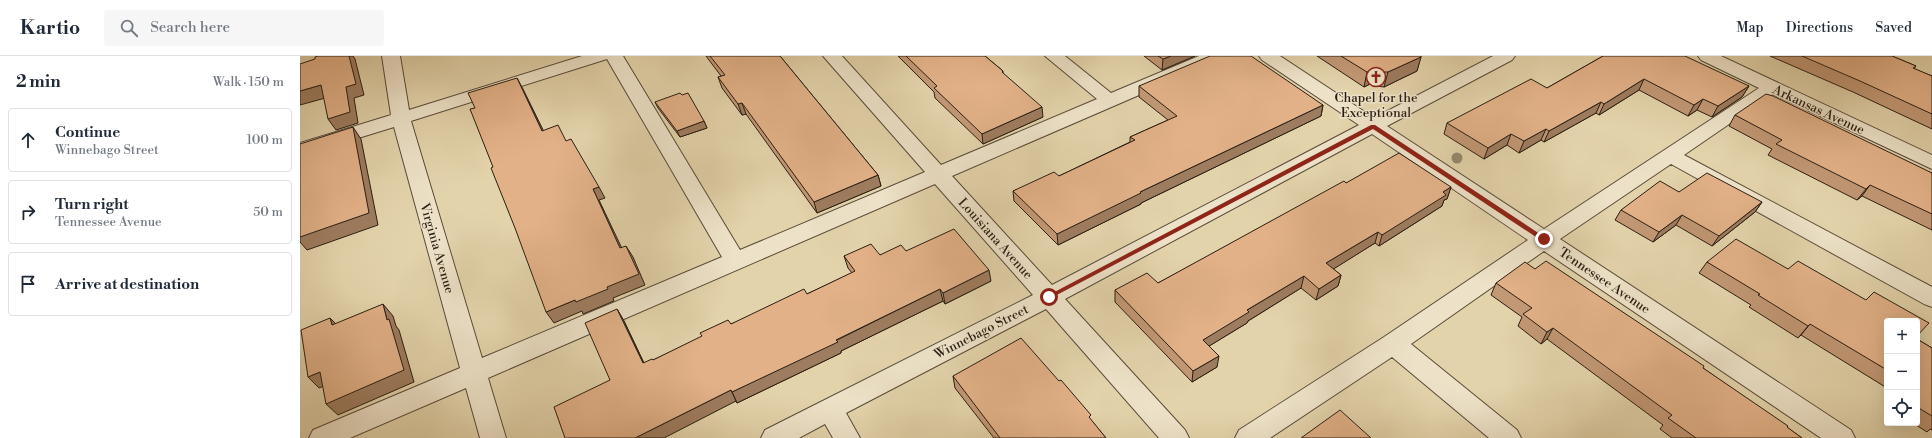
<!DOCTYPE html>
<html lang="en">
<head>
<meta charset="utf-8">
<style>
  body { margin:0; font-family:"Libre Bodoni",serif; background:#f6f6f7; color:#1f2937 }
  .controls { position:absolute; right:12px; bottom:12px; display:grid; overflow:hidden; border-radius:4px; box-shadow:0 4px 16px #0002 }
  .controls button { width:36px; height:36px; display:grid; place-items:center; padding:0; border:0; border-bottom:1px solid #e0e1e3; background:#fff; color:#1f2937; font:20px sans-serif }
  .stop { position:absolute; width:12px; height:12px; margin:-9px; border:3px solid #8f2418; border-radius:50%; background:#fff }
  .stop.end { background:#8f2418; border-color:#fff; box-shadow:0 1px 4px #0008 }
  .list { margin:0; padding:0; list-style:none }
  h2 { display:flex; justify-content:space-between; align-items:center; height:52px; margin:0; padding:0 16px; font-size:17px }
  h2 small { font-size:13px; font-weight:400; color:#747a83 }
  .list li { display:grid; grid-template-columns:26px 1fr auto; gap:12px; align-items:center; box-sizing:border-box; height:64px; margin:0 8px 8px; padding:0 8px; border:1px solid #e0e1e3; border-radius:4px }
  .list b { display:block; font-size:15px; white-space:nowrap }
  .list p { margin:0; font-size:13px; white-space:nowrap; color:#747a83 }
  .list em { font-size:13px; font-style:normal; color:#747a83 }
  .icon { flex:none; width:22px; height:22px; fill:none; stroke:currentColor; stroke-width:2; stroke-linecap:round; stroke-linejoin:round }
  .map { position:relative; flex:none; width:1632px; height:382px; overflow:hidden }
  header { display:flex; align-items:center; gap:24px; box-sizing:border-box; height:56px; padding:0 20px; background:#fff; border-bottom:1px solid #e0e1e3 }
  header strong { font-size:19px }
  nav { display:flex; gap:22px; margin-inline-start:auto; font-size:14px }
  .search { width:280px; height:36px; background:#f6f6f7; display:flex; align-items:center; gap:10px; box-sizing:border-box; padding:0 14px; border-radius:4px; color:#747a83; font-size:15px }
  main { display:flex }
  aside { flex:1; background:#fff }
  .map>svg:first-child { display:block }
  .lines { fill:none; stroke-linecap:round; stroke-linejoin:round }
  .minor-casing { stroke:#584b39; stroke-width:2 }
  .minor { fill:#ede2c8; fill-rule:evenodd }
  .tree { fill:#938a6c }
  .wall { fill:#c29875; stroke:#2a1e13 }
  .shaded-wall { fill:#9e7c5f; stroke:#2a1e13 }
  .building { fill:#e2b188; stroke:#2a1e13 }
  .route { fill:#8f2418 }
  .labels { text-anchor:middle; stroke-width:3; stroke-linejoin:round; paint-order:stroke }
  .poi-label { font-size:13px; fill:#2a1e13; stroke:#ede2c8 }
  .street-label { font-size:13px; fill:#2a1e13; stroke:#ede2c8 }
</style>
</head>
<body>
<header>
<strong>Kartio</strong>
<div class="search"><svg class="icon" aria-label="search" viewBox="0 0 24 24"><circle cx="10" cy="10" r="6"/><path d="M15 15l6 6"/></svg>Search here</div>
<nav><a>Map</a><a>Directions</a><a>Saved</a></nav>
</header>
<main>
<aside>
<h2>2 min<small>Walk · 150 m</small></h2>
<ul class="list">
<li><svg class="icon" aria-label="ahead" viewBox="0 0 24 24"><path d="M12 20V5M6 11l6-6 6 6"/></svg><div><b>Continue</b><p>Winnebago Street</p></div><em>100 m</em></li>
<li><svg class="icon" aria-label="right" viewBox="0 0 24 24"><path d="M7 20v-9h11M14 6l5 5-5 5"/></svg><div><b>Turn right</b><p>Tennessee Avenue</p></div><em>50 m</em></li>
<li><svg class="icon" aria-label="arrive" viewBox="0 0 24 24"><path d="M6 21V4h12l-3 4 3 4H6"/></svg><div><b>Arrive at destination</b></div></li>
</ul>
</aside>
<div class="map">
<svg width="1632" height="382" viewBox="0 0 1632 382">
  <rect width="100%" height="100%" fill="#e3d3ab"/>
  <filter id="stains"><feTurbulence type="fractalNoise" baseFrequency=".005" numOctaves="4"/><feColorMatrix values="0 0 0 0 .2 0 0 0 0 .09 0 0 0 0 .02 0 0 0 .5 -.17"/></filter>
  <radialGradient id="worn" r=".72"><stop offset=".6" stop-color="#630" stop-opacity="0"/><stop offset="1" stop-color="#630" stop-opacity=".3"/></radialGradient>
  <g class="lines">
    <!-- minor casing -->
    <g class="minor-casing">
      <path id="minor" d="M82,0H100L109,54L282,0H323L440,194L625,116L523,0H542L641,109L797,43L745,0H765L811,37L899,0H923L920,4L652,120L752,229L1059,69L962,4L959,0H980L1074,62L1193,0H1215L1212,4L1087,70L1244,173L1459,32L1401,4L1398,0H1421L1632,99V113L1473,38L1384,99L1632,231V251L1624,248L1371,108L1260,183L1551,374L1555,382H1521L1244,195L1111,288L1217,374L1221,382H1189L1092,301L970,382H935L939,374L1084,281L1228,184L1072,78L765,243L885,374L889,382H859L746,253L546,357L560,382H533L525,368L499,382H461L465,374L733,239L635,128L188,322L206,382H180L166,332L50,382H9L13,374L160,312L94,71L0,100V87L91,59ZM307,3L422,201L182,302L111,65Z"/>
    </g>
    <!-- minor -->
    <use href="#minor" class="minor"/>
  </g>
  <!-- trees -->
  <circle class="tree" cx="1157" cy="102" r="5.5"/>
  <!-- wall -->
  <g class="wall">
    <polygon points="406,0 480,0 578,119 581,130 517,157 446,58 442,59 422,32 418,21 421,20"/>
    <polygon points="598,0 685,0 703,15 703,17 743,61 683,88 635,42 634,36"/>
    <polygon points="844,0 895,0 862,14"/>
    <polygon points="1017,0 1121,0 1117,15 1084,31 1077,30 1072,27 1064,31"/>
    <polygon points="1303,0 1449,30 1442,41 1412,61 1397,54 1388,60 1339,34 1299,59 1296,57 1244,86 1241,84 1219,97 1207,89 1184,103 1144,78 1147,67 1247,32"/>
    <polygon points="1470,0 1592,0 1616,10 1614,13 1632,20 1632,73 1553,36"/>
    <polygon points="839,30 1023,49 1021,60 841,147 841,148 758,189 714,145 713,135 759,120 830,86 830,81 868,64 839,41"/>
    <polygon points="355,46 404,65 407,72 380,81 358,52"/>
    <polygon points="1435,59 1632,117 1632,174 1562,140 1557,144 1468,99 1472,93 1429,70"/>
    <polygon points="1046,127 1151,131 1147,143 1144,144 1142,150 1079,190 1075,187 1033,213 1041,219 1038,230 1016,244 1001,232 948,265 947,267 909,290 917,311 892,326 815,246 815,234 858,227"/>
    <polygon points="1379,136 1462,146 1455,156 1412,190 1376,169 1353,186 1315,164 1321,154"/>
    <polygon points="606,195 691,225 645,248 643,245 541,295 541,297 437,347 436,345 310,324 317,253 324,265 344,307 353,304 431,268 507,238 552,217 548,212 544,200 580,199"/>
    <polygon points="1407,206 1488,213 1587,265 1587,332 1501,279 1498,282 1449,251 1451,249 1399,217"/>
    <polygon points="1235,213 1403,312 1502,382 1372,382 1360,373 1363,369 1247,283 1241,288 1218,270 1222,261 1191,239 1196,227"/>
    <polygon points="1617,283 1632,292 1632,374 1630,373 1627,376 1613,367 1617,367"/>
    <polygon points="653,320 791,364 806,382 694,382 655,332"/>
  </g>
  <!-- shaded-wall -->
  <g class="shaded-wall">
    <polygon points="49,0 53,0 55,3 64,39 54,42 58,67 36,74 28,63 46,31"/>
    <polygon points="871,0 895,0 862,14 863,3"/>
    <polygon points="1121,1 1117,15 1084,31 1088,16"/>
    <polygon points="1075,13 1072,27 1064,31 1067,16"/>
    <polygon points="217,22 223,33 249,86 242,75"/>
    <polygon points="1344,23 1339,34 1299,59 1304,48"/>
    <polygon points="21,29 29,41 0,49 0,35"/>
    <polygon points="1449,30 1442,41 1412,61 1418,50"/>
    <polygon points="1403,43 1397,54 1388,60 1394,49"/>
    <polygon points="1301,46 1296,57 1244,86 1249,75"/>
    <polygon points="442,47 446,58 442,59 438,48"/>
    <polygon points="1023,49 1021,60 841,147 841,148 758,189 757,178 840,136"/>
    <polygon points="742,51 743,61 683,88 682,78"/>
    <polygon points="404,65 407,72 380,81 377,75"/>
    <polygon points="53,71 61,83 78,169 7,194 0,186 0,181"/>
    <polygon points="1246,73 1241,84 1219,97 1224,85"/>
    <polygon points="1211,78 1207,89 1184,103 1188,92"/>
    <polygon points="578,119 581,130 517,157 514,146"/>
    <polygon points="1570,129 1562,140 1557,144 1566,133"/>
    <polygon points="299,131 305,142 299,144 327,203 320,192 293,133"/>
    <polygon points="1151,131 1147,143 1144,144 1142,150 1079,190 1082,179 1143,136"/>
    <polygon points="1462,146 1455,156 1412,190 1419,180"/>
    <polygon points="1382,159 1376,169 1353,186 1359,176"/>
    <polygon points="1078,176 1075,187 1024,219 1026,207"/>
    <polygon points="326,190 333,201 345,229 313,242 314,245 283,258 282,255 254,267 246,256 307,231"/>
    <polygon points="689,214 691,225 645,248 643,237"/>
    <polygon points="1041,219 1038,230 1016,244 1019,233"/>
    <polygon points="1004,220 1001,232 948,265 947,267 901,295 903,284 947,254"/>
    <polygon points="640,233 643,245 541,295 541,297 437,347 432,336"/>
    <polygon points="83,248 93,260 96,270 99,274 114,326 38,359 26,348 87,264"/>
    <polygon points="317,253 324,265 349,318 343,307"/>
    <polygon points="30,262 41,273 32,269"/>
    <polygon points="1510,268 1501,279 1498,282 1508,270"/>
    <polygon points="1253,272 1247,283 1241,288 1247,276"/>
    <polygon points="919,300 917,311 892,326 893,315"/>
    <polygon points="20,316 32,327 19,332 8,321"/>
    <polygon points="431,334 436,345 364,382 335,382"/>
  </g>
  <!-- building -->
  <g class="building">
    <polygon points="18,0 49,0 56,28 46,31 50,56 28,63 21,29 0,35 0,8 15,3 15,1"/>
    <polygon points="410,0 480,0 578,119 514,146 442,47 438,48 418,21 425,19"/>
    <polygon points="606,0 685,0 703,15 702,16 742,51 682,78 634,32 637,30"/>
    <polygon points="858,0 871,0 863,3"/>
    <polygon points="910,0 951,0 1023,49 840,136 841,137 757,178 713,135 754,116 759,120 835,84 830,81 877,60 839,30"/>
    <polygon points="1041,0 1121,0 1121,1 1088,16 1081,16 1075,13 1067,16"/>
    <polygon points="1303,0 1385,0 1449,30 1418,50 1403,43 1394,49 1344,23 1304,48 1301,46 1249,75 1246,73 1224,85 1211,78 1188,92 1147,67 1231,23 1247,32"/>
    <polygon points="1502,0 1592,0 1616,10 1613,12 1632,20 1632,58 1560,25"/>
    <polygon points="217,22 242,75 258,69 266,85 271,83 299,131 293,133 320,192 326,190 339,218 307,231 308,233 276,246 275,244 246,256 215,172 191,112 193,111 170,53 175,52 168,37"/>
    <polygon points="380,37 382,39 388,37 404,65 377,75 355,46"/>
    <polygon points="1466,38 1473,40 1632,117 1632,158 1570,129 1566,133 1476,88 1482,84 1435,59"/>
    <polygon points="53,71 69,157 0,181 0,88"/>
    <polygon points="1099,97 1151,131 1143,136 1146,139 1082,179 1078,176 1026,207 1041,219 1019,233 1004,220 947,254 949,256 903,284 919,300 893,315 815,234 847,217 858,227 1044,125 1046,127"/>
    <polygon points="1407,117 1462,146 1419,180 1382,159 1359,176 1321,154 1360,125 1379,136"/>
    <polygon points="654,173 689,214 643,237 640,233 536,284 538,286 432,336 431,334 335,382 265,382 254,351 310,324 285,267 317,253 343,307 352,303 353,304 402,280 400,277 428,264 431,268 504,233 507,238 555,215 544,200 571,188 580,199 601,189 606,195"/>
    <polygon points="1436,183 1488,213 1498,205 1566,244 1574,236 1629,267 1617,280 1617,265 1587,265 1587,314 1510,268 1508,270 1458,239 1460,238 1407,206"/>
    <polygon points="1246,205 1404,310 1403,312 1488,370 1487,371 1502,382 1396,382 1368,362 1372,359 1253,272 1247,276 1223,258 1232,252 1196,227 1225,206 1235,213"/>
    <polygon points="83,248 87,264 89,263 104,314 26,348 20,316 8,321 1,274 30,262 32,269"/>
    <polygon points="721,282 759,325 761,324 791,359 789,361 806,382 700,382 653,320"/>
    <polygon points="1617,283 1632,292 1632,360 1617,351"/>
    <polygon points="1040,354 1071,382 1001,382"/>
  </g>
  <!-- route -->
  <polygon class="route" points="1071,69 1075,69 1246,182 1246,185 1242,185 1073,73 751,242 749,243 745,241"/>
  <!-- icons -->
  <defs>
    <g id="church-ring" transform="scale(1)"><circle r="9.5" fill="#ede2c8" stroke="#8f2418" stroke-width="1.5"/><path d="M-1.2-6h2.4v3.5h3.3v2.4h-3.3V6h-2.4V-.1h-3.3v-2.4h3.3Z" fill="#8f2418"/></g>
  </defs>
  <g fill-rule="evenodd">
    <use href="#church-ring" x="1076" y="21"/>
  </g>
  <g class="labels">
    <!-- poi labels -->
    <g class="poi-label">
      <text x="1076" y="46">Chapel for the<tspan x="1076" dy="15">Exceptional</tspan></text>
    </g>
    <!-- street labels -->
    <g class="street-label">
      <text transform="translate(1519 53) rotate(25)" y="5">Arkansas Avenue</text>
      <text transform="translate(696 182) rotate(48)" y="5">Louisiana Avenue</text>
      <text transform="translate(138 192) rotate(74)" y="5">Virginia Avenue</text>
      <text transform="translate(1305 224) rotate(34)" y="5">Tennessee Avenue</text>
      <text transform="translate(681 275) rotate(-27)" y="5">Winnebago Street</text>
    </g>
  </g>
  <rect width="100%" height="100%" filter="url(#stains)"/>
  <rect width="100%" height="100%" fill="url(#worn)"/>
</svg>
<div class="controls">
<button>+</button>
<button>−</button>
<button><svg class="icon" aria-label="locate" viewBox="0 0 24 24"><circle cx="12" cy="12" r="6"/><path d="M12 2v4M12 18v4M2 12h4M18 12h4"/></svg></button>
</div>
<div class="stop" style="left:749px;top:241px"></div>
<div class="stop end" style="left:1244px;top:183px"></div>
</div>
</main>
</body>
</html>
